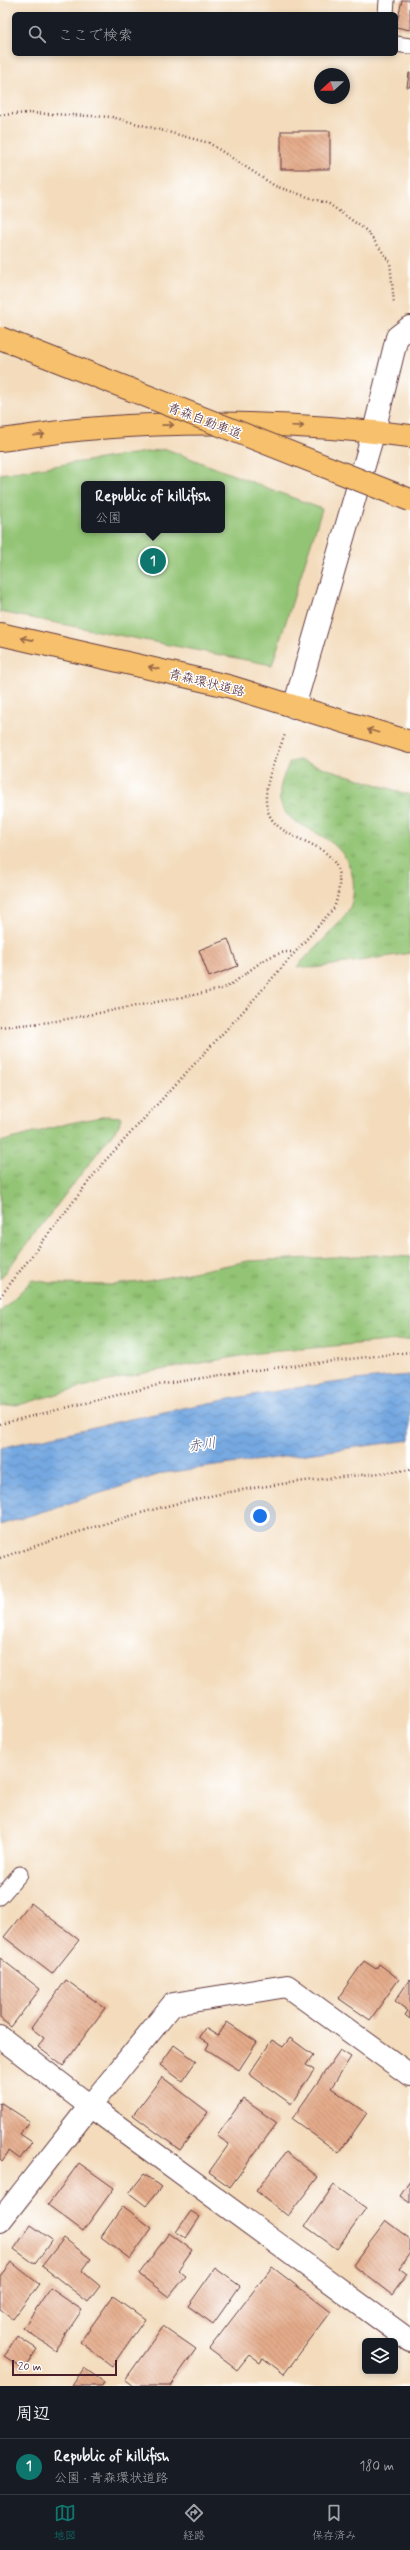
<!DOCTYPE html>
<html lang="ja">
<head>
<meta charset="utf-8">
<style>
  body { margin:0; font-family:Mynerve,"Klee One",sans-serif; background:#242831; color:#f1f3f6 }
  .controls { position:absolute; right:12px; bottom:12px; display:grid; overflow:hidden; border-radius:6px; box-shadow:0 2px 6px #0003 }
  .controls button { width:36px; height:36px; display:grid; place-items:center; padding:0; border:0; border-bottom:1px solid #363941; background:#171b24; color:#f1f3f6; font:20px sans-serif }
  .compass { position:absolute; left:314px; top:68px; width:36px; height:36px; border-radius:50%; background:#171b24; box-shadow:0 2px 6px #0003; rotate:249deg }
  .scale { position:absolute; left:12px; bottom:10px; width:105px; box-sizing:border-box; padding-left:4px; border:2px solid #4a1f2b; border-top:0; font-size:11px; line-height:14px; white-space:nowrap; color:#4a1f2b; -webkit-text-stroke:3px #fff; paint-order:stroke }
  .you { position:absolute; left:260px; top:1516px; width:14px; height:14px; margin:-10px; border:3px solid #fff; border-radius:50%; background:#1a73e8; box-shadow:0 0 0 6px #1a73e833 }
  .badge { display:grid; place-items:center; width:26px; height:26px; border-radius:50%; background:#0f766e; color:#fff; font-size:13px; font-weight:700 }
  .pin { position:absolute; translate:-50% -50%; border:2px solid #fff; box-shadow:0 1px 4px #0006 }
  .popup { position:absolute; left:81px; top:481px; width:144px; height:52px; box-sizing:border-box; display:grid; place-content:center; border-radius:6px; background:#171b24; filter:drop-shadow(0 1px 3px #0005); font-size:13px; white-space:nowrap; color:#9ea1a6 }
  .popup b { font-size:15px; color:#f1f3f6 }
  .popup::after { content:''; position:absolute; left:50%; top:100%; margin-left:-8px; border:8px solid transparent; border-top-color:#171b24 }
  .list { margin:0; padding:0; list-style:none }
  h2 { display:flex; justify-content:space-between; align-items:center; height:52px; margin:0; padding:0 16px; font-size:17px }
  h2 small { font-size:13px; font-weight:400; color:#9ea1a6 }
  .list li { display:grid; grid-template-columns:26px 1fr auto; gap:12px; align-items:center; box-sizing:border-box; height:56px; padding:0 16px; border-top:1px solid #363941 }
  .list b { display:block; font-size:15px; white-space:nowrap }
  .list p { margin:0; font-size:13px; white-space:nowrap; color:#9ea1a6 }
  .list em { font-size:13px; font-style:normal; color:#9ea1a6 }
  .icon { flex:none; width:22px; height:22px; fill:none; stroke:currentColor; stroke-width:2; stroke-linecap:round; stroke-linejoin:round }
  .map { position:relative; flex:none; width:410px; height:2386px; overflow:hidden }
  .search { position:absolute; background:#171b24; box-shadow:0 2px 6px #0003; left:12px; right:12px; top:12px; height:44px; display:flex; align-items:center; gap:10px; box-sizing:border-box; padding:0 14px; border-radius:6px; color:#9ea1a6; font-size:15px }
  .sheet { height:108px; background:#171b24 }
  nav { display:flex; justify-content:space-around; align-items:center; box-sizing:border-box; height:56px; border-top:1px solid #363941; background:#171b24; font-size:11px; color:#9ea1a6 }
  nav a { display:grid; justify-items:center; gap:2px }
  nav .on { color:#0f766e }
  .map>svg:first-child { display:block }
  .grass { fill:url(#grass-tufts); stroke:#6e7250 }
  .park { fill:#93c474; stroke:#6e7250; fill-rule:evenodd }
  .water { fill:url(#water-waves); stroke:#606486 }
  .building { fill:url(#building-back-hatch) }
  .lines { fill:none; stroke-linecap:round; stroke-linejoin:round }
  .service-casing { stroke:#633b41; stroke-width:17 }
  .minor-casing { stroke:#633b41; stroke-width:24 }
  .trunk-casing { stroke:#633b41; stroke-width:24 }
  .path { stroke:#633b41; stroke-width:2.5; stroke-dasharray:1 3; stroke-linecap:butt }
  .service { stroke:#fff; stroke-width:15 }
  .minor { stroke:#fff; stroke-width:22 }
  .trunk { stroke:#f7c06c; stroke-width:22 }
  .motorway-bridge-casing { stroke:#633b41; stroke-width:24; stroke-linecap:butt }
  .motorway-bridge { stroke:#f7c06c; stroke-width:22 }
  .oneway { stroke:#986748 }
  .labels { text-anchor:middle; stroke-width:3; stroke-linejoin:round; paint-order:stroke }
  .street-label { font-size:13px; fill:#4a1f2b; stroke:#fff }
  .water-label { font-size:14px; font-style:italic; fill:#5b5674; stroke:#fff }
</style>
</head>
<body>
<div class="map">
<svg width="410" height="2386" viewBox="0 0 410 2386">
  <defs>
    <pattern id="grass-tufts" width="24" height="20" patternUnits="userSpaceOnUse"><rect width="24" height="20" fill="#93c474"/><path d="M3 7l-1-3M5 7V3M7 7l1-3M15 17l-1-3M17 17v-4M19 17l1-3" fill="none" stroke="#7a9f5f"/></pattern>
    <pattern id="water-waves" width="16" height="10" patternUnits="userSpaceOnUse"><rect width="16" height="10" fill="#75a8e1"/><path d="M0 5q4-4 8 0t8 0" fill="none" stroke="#6288b7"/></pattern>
    <pattern id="building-back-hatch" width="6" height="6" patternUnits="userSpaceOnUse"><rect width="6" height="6" fill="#e4ab8a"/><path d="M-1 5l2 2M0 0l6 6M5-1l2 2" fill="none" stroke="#bb8b71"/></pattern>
  </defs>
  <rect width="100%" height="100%" fill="#fff"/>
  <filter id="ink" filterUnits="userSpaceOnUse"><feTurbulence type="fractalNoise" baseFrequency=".025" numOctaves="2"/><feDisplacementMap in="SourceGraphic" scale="8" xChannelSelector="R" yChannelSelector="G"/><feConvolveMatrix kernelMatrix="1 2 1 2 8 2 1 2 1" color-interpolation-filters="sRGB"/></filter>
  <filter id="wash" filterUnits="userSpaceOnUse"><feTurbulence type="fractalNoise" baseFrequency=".012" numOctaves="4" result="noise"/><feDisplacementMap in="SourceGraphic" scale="16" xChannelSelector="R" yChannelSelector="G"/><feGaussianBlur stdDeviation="0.9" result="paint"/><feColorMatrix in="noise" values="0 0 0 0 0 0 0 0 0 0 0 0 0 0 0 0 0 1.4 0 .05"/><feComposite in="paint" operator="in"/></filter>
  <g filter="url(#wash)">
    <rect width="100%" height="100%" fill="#f3dbbb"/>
    <!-- grass -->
    <g class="grass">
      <path d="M299,760L410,795V953L314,968L297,967C312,950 336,929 348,911C354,901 354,889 353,879C342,812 249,842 290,762Z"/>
      <polygon points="107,1116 121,1117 119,1125 0,1279 0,1142 70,1123"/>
      <polygon points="378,1255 410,1257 410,1339 258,1353 149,1372 82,1387 22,1404 0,1407 0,1312 32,1280 57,1284 112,1285 148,1281 248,1261"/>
    </g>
    <!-- park -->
    <path class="park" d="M166,449L322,509L272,665L0,612V474ZM84,484H222V530H84Z"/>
    <!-- water -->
    <path class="water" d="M410,1375V1440L164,1473L0,1525V1448C135,1418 271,1385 410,1375Z"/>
    <g id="blocks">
      <!-- building -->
      <g class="building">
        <polygon points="402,0 410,0 410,30 396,27"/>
        <polygon points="409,73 410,73 410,87 407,87"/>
        <rect x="281" y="131" width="49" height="38"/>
        <polygon points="228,939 238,966 209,977 199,950"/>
        <polygon points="31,1903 79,1940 52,1974 4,1937"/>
        <polygon points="0,1958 40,1989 11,2027 0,2018"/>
        <polygon points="364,1961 376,1969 379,1964 399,1979 370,2020 338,1998"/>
        <polygon points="410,1979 410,2019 405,2015 408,2011 395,2001"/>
        <polygon points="66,1980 105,2008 63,2066 38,2047 44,2038 31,2028"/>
        <polygon points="227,2022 257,2042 239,2070 206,2049 209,2044 199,2037 205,2028 218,2036"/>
        <polygon points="290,2038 313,2055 306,2065 314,2070 291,2104 249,2074 272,2040 283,2047"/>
        <polygon points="174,2045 196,2061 182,2081 160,2065"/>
        <polygon points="340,2050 351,2057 331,2088 367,2113 339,2153 292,2119"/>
        <polygon points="162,2077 208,2112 180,2150 133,2115"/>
        <polygon points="243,2099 277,2123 230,2187 209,2172 229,2144 217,2136"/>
        <polygon points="0,2102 29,2121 20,2134 32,2142 20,2159 9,2151 2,2161 0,2159"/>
        <polygon points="286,2152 318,2177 288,2216 256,2191"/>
        <polygon points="79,2163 114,2188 83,2231 48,2205"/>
        <polygon points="144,2174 161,2187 146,2206 129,2193"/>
        <polygon points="410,2181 410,2203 400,2196"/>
        <polygon points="334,2185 366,2208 337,2249 305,2226"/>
        <polygon points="123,2206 152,2228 130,2259 101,2237"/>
        <polygon points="191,2211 200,2217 186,2238 176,2232"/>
        <polygon points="386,2221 410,2239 410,2253 399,2268 407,2274 392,2295 353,2265"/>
        <polygon points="31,2225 52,2240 35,2264 14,2249"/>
        <polygon points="169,2233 192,2250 178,2270 186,2276 169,2297 139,2274"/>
        <polygon points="64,2238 91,2259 82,2271 100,2286 88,2302 42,2266"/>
        <polygon points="11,2262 39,2284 13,2319 0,2309 0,2276"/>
        <polygon points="272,2267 331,2312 284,2374 263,2358 260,2363 249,2355 237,2370 209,2349"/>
        <polygon points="215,2268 240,2286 213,2324 188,2306"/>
        <polygon points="50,2288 82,2310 55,2350 23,2328"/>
        <polygon points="113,2296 145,2319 112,2366 80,2342"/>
        <polygon points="163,2326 196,2349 170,2386 133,2386 125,2380"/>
        <polygon points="17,2336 37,2349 24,2369 4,2356"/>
        <polygon points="84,2368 104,2382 102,2386 72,2386"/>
      </g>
    </g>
  </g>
  <g filter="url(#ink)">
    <use href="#blocks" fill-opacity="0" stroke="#633b41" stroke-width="1"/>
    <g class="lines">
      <!-- service casing -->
      <g class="service-casing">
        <g id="service">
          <polyline points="386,14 387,0"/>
          <polyline points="396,44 410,46"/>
          <polyline points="0,1897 20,1874"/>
        </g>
      </g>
      <!-- minor casing -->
      <g class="minor-casing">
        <g id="minor">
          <polyline points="294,707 374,431 397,337 410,327"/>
          <polyline points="0,2037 90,2106 0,2221"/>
          <polyline points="410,2075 287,1986 173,2004 90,2106 410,2341"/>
        </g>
      </g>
      <!-- trunk casing -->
      <g class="trunk-casing">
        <g id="trunk">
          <path d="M0,440C33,436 66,430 99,428C202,420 308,423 410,436"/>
          <polyline points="0,634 228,686 410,742"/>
        </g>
      </g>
      <!-- path -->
      <g class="path">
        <polyline points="0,115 29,113 112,117 209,143 275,186 329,204 367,231 390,262 394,303"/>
        <path d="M0,1027L51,1022L204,993C211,991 221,990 228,986C249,974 267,950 294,952"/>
        <path d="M0,1297L103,1163L248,1006L334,908C362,827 269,855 266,801C265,779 278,754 285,734"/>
        <polyline points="0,1424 158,1385 239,1372 410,1352"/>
        <path d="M0,1558C77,1532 156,1505 236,1491C293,1481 352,1476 410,1470"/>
      </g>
      <!-- service -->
      <use href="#service" class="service"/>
      <!-- minor -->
      <use href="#minor" class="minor"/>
      <!-- trunk -->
      <use href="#trunk" class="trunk"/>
      <!-- motorway-bridge casing -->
      <g class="motorway-bridge-casing">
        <polyline id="motorway-bridge" points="0,338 410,500"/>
      </g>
      <!-- motorway-bridge -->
      <use href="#motorway-bridge" class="motorway-bridge"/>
    </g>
    <!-- one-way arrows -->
    <defs><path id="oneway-shaft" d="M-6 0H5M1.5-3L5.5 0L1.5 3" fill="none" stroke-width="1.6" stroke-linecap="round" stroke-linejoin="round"/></defs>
    <g class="oneway">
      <use href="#oneway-shaft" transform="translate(168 425) rotate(-1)"/>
      <use href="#oneway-shaft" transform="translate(298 426) rotate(2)"/>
      <use href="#oneway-shaft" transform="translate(39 435) rotate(-7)"/>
      <use href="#oneway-shaft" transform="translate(27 639) rotate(-169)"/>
      <use href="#oneway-shaft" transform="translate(154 668) rotate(-167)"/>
      <use href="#oneway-shaft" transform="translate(373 731) rotate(-163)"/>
    </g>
  </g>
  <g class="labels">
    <!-- street labels -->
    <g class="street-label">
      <text transform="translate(205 420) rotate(21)" y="5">青森自動車道</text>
      <text transform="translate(207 682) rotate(14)" y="5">青森環状道路</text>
    </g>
    <!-- water labels -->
    <g class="water-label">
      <text transform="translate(202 1444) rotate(-8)" y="5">赤川</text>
    </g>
  </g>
</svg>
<div class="controls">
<button><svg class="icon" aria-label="layers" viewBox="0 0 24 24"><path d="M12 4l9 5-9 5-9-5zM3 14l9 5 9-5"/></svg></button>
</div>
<svg class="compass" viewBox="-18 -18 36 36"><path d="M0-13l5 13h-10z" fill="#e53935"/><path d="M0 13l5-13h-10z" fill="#9ea1a6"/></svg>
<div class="scale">20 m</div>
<div class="you"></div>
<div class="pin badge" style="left:153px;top:561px">1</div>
<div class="popup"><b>Republic of killifish</b>公園</div>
<div class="search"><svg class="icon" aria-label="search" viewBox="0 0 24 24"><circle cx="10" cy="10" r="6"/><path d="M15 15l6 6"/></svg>ここで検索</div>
</div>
<section class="sheet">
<h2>周辺<small></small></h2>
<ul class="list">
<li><span class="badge">1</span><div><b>Republic of killifish</b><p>公園 · 青森環状道路</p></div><em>180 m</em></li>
</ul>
</section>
<nav>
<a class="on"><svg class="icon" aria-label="map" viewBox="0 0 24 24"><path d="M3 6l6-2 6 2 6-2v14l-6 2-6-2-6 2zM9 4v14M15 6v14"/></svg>地図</a>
<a><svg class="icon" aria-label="directions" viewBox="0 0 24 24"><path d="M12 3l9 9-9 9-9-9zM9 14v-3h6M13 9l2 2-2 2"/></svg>経路</a>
<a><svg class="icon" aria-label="saved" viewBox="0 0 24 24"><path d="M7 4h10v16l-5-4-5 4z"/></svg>保存済み</a>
</nav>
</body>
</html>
